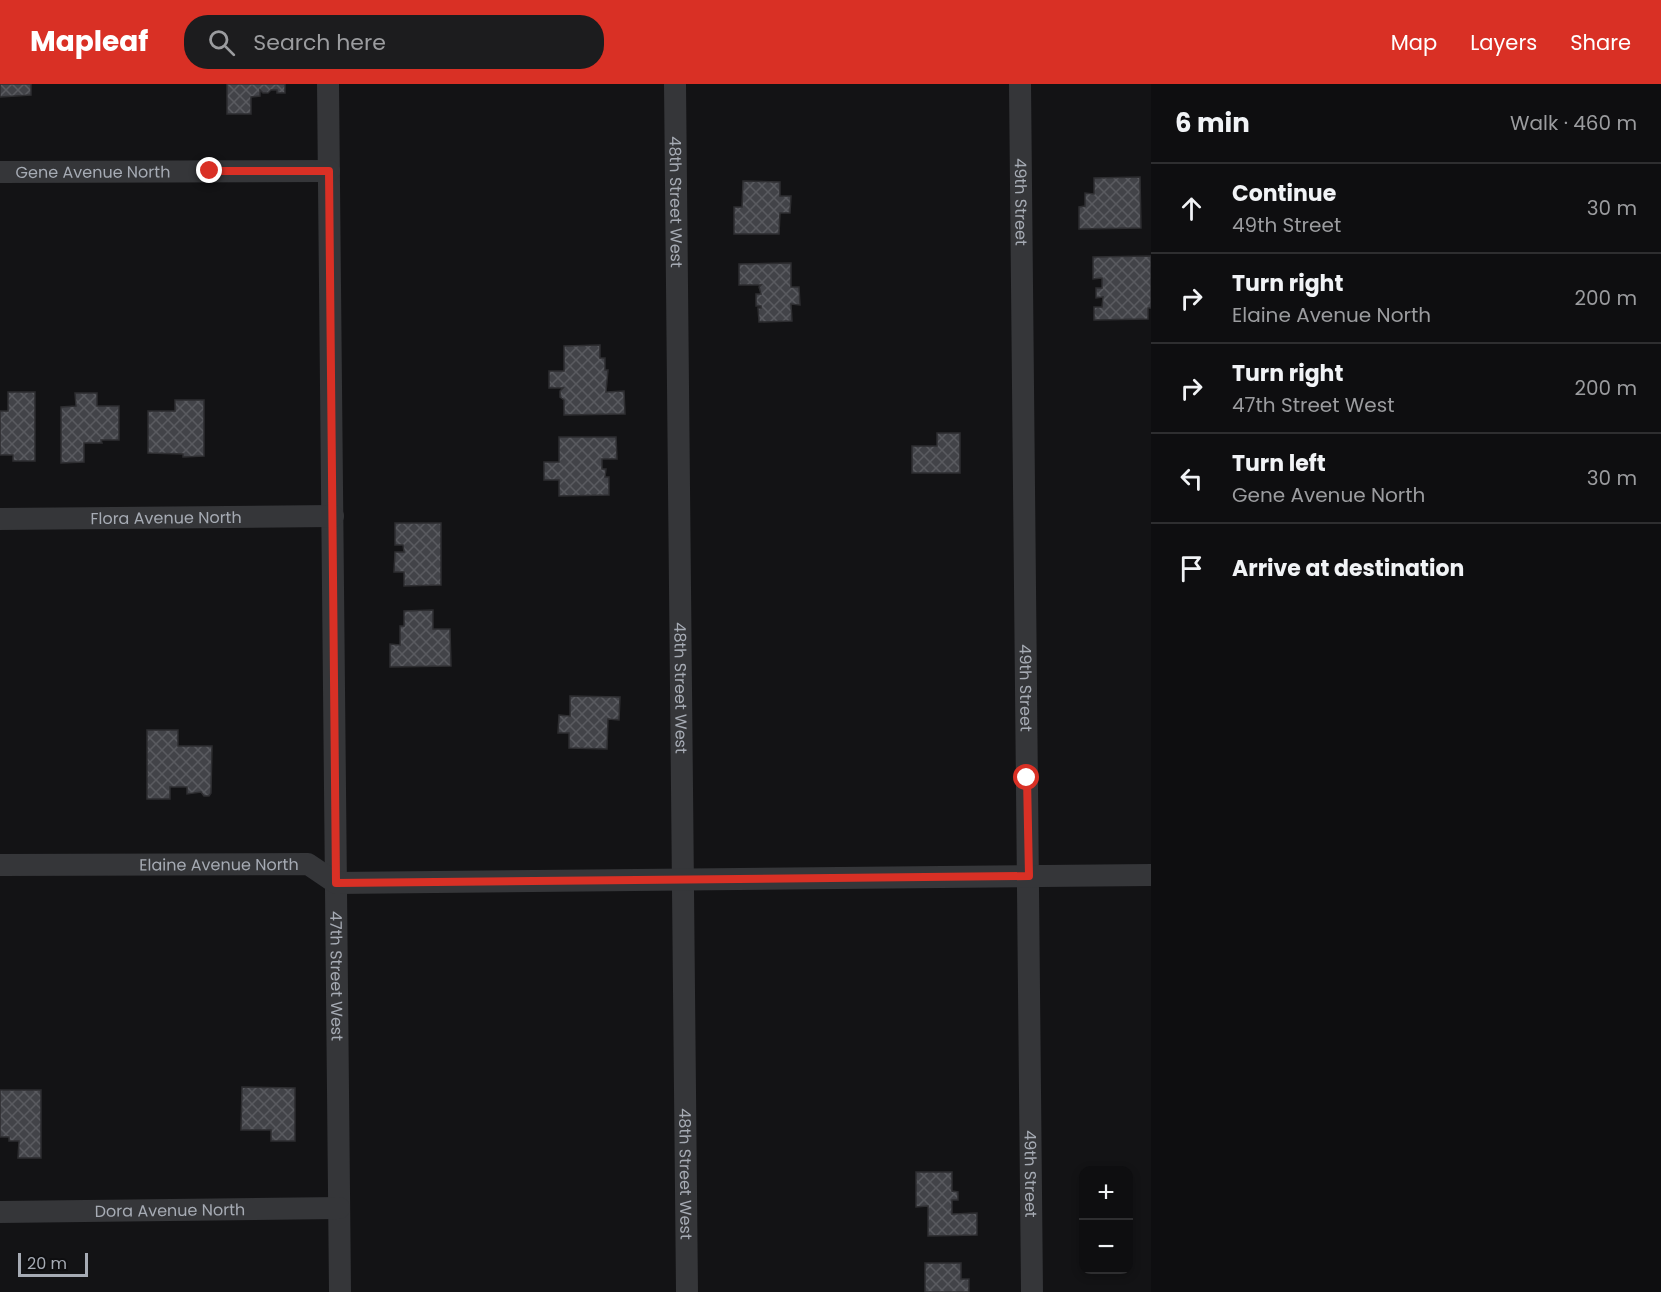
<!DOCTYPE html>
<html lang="en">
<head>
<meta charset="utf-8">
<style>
  body { margin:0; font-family:Poppins,sans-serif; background:#1c1c1e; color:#f1f3f6 }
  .controls { position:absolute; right:18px; bottom:18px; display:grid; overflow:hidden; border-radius:12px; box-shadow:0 3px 9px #0003 }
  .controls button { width:54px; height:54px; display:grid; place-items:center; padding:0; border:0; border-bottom:2px solid #2e2e30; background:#0e0e10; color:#f1f3f6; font:30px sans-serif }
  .scale { position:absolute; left:18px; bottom:15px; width:70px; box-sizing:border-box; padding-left:6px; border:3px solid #a6abb4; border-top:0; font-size:16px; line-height:21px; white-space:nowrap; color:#a6abb4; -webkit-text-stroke:4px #0e0e10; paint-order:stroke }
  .stop { position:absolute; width:18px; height:18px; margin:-14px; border:4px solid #d93025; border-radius:50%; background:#fff }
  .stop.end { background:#d93025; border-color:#fff; box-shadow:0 2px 6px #0008 }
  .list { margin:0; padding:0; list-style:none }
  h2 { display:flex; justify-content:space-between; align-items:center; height:78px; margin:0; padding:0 24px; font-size:26px }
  h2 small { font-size:20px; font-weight:400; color:#9b9c9f }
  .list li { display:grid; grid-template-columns:39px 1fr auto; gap:18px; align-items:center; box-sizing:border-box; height:90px; padding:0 24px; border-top:2px solid #2e2e30 }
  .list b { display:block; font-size:22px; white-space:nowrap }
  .list p { margin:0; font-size:20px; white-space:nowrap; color:#9b9c9f }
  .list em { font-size:20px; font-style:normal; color:#9b9c9f }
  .icon { flex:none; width:33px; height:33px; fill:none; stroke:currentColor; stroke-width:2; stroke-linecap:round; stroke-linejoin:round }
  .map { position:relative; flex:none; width:1151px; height:1208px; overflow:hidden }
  header { display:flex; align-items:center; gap:36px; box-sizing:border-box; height:84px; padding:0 30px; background:#d93025; color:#fff }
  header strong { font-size:28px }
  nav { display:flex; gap:33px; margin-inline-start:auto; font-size:21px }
  .search { width:420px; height:54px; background:#1c1c1e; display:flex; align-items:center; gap:15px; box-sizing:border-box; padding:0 21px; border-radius:24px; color:#9b9c9f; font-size:22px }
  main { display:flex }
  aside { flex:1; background:#0e0e10 }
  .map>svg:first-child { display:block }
  .building { fill:url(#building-cross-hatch); stroke:#2e2e31; stroke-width:1.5 }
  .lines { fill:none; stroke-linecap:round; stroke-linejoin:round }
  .street { stroke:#353639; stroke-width:22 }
  .route { stroke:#d93025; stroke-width:8 }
  .labels { text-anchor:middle; stroke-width:6; stroke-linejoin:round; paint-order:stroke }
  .street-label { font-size:16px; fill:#a6abb4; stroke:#0e0e10 }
</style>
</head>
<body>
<header>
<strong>Mapleaf</strong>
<div class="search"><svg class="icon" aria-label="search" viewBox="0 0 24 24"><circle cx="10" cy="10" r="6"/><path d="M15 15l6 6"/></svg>Search here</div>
<nav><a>Map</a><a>Layers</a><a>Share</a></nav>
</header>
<main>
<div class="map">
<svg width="1151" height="1208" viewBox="0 0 1151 1208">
  <defs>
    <pattern id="building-cross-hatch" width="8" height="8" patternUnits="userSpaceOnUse" patternTransform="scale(1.5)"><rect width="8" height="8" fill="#424348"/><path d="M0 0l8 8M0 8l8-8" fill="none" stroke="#5a5b60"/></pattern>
  </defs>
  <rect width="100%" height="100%" fill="#131315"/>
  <!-- building -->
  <g class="building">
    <polygon points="0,0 31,0 31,11 0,13"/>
    <polygon points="227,0 285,0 285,9 277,9 277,6 271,6 268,9 263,9 260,6 260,12 251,13 251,30 227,30"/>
    <polygon points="1140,93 1141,144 1079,145 1079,123 1085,122 1085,109 1094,110 1094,94"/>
    <polygon points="743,97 780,98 780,112 791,112 790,129 780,129 779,150 734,150 734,123 742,123"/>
    <polygon points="1151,172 1151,224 1148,224 1148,235 1094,236 1094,223 1102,223 1103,213 1096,214 1096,204 1102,204 1102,194 1093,195 1093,173"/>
    <polygon points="791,179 791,203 799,203 800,221 791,220 792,237 759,238 758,224 761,224 761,222 756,222 756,210 761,210 759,203 761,201 739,201 739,180"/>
    <polygon points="600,261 600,274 605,274 605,286 608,286 606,308 624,307 625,330 564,331 564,316 560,313 560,307 563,304 549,304 549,287 564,287 564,262"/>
    <polygon points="8,308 35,308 35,377 13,377 13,371 0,371 0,327 8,327"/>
    <polygon points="75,309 97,309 97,322 119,322 119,356 101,356 102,359 84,359 84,378 61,379 61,323 76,322"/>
    <polygon points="175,316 204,316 204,372 183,373 183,370 148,369 148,327 175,327"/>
    <polygon points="937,349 960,349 960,389 912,389 912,362 937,362"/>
    <polygon points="559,353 616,353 617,375 602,375 602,385 606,385 605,393 609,393 609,411 559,412 559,396 544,396 544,378 559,378"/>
    <polygon points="395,439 441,439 441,501 404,502 404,488 394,488 395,468 404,468 403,461 395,461"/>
    <polygon points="433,526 433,545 450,545 451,582 390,583 390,560 400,561 400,542 404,542 404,527"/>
    <polygon points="570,612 620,613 619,636 608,635 607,665 569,664 569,649 558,649 559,631 570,632"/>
    <polygon points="147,646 178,646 178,662 212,662 211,709 209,712 204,712 201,708 187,710 187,703 170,703 170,715 147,715"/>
    <polygon points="242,1003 295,1004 295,1057 271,1057 271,1046 241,1046"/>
    <polygon points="0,1006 41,1006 41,1074 18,1074 19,1057 9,1057 9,1053 0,1053"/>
    <polygon points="916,1088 952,1088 952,1107 958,1108 958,1116 952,1116 952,1130 977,1129 977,1151 928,1152 928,1122 916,1123"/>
    <polygon points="925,1179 961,1179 961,1195 969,1195 969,1208 925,1208"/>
  </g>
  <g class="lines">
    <!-- street -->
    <g class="street">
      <path id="s1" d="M328,0L340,1208"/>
      <path id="s2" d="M675,0L687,1208"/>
      <path id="s3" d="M1020,0L1032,1208"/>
      <path id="s4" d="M0,88L329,87"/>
      <path id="s5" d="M0,435L333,432"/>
      <path id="s6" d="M0,781L308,780L336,799L1151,791"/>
      <path id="s7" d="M0,1128L339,1124"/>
    </g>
  </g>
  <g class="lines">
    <!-- route -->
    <polyline class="route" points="210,87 329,87 336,799 1029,792 1027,694"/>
  </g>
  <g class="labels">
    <!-- street labels -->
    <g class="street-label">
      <text dy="6" stroke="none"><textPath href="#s4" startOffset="93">Gene Avenue North</textPath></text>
      <text dy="6" stroke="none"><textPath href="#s2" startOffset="118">48th Street West</textPath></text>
      <text dy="6" stroke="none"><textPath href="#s3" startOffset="118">49th Street</textPath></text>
      <text dy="6" stroke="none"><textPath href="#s5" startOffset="166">Flora Avenue North</textPath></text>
      <text dy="6" stroke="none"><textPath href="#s2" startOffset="604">48th Street West</textPath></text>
      <text dy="6" stroke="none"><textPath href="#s3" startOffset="604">49th Street</textPath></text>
      <text dy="6" stroke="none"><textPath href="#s6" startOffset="219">Elaine Avenue North</textPath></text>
      <text dy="6" stroke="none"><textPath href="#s1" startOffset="892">47th Street West</textPath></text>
      <text dy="6" stroke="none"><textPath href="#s2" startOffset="1090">48th Street West</textPath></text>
      <text dy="6" stroke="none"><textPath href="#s3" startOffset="1090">49th Street</textPath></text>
      <text dy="6" stroke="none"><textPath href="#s7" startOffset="170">Dora Avenue North</textPath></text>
    </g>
  </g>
</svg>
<div class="controls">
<button>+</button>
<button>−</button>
</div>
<div class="scale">20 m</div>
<div class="stop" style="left:1027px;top:694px"></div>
<div class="stop end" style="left:210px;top:87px"></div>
</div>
<aside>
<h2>6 min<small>Walk · 460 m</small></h2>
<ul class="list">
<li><svg class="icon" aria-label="ahead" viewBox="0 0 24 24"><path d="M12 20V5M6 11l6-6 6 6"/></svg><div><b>Continue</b><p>49th Street</p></div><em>30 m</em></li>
<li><svg class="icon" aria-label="right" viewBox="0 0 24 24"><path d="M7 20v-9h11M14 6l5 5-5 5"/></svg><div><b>Turn right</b><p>Elaine Avenue North</p></div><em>200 m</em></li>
<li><svg class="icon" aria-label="right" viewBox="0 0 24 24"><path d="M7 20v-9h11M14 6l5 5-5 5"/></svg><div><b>Turn right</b><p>47th Street West</p></div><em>200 m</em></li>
<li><svg class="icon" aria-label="left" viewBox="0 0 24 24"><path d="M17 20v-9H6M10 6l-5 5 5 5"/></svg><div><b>Turn left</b><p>Gene Avenue North</p></div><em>30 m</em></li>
<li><svg class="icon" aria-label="arrive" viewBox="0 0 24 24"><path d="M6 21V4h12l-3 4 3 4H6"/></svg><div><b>Arrive at destination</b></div></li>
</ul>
</aside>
</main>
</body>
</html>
